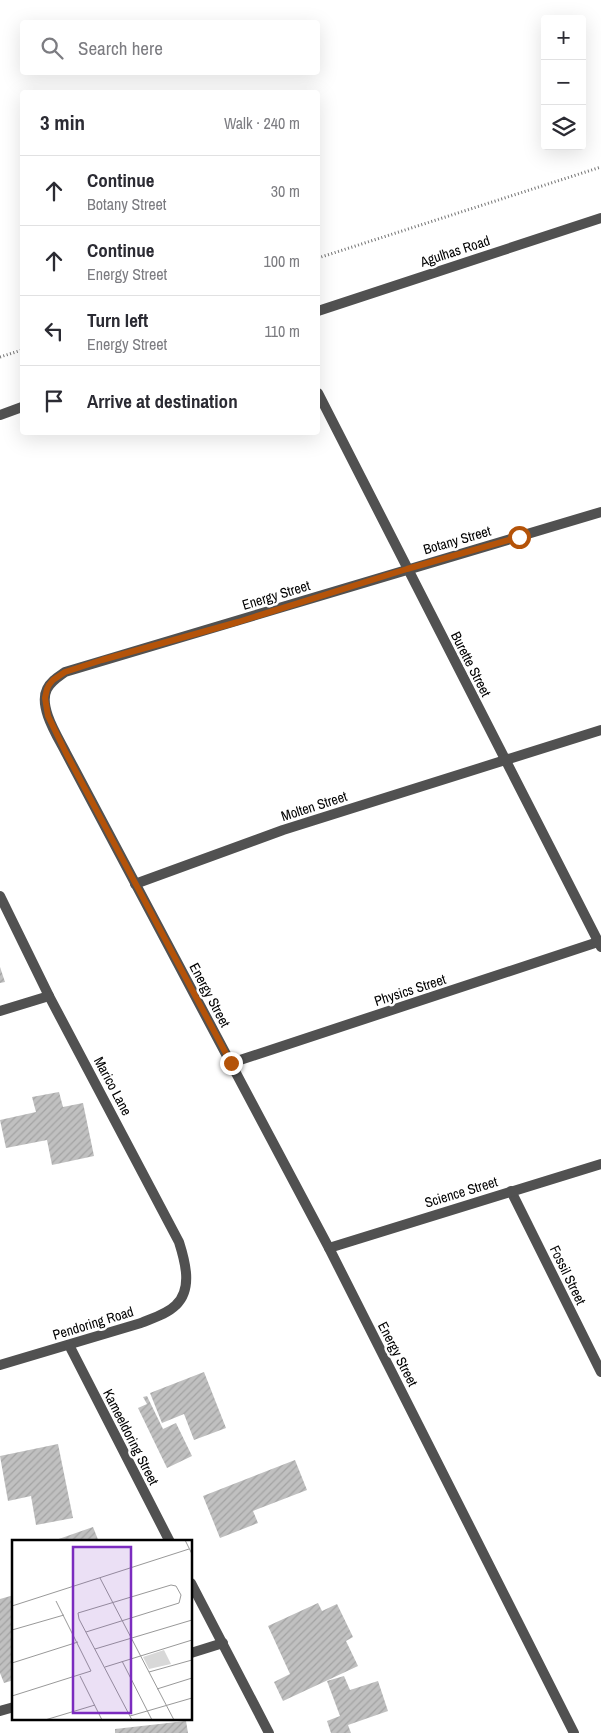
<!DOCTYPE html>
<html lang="en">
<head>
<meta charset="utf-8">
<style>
  body { margin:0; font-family:"Archivo Narrow",sans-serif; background:#f7f7f7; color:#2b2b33 }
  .controls { position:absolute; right:15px; top:15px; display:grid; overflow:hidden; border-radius:5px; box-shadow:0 5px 20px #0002 }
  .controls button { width:45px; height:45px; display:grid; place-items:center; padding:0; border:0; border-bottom:1px solid #e1e1e2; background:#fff; color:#2b2b33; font:25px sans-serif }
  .stop { position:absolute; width:15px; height:15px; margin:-11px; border:4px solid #b45309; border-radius:50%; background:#fff }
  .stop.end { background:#b45309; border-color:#fff; box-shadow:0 1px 5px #0008 }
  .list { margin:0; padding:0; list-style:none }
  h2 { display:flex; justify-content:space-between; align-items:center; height:65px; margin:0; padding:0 20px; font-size:21px }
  h2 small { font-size:16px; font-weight:400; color:#7c7c81 }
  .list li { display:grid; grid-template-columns:32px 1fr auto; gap:15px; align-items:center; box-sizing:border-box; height:70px; padding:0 20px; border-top:1px solid #e1e1e2 }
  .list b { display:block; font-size:19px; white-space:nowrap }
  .list p { margin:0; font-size:16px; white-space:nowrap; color:#7c7c81 }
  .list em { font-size:16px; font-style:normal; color:#7c7c81 }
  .icon { flex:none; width:28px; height:28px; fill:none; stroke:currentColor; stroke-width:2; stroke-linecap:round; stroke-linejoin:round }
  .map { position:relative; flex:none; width:601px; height:1733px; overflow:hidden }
  .search { position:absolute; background:#fff; box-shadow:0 5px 20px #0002; left:20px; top:20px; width:300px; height:55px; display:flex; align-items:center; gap:12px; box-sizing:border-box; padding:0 18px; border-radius:5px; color:#7c7c81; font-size:19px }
  .panel { position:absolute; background:#fff; box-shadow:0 5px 20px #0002; left:20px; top:90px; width:300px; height:345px; border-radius:5px }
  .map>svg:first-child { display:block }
  .building { fill:url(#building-hatch) }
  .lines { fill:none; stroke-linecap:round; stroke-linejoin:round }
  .path { stroke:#737373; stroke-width:3; stroke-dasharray:1 2.5; stroke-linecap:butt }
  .street { stroke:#515151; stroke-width:10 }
  .route { stroke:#b45309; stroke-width:6 }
  .labels { text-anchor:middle; stroke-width:5; stroke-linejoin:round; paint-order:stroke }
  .street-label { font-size:14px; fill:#000; stroke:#fff }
  .inset-road { fill:none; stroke:#999; stroke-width:1 }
  .view { fill:#7b2cbf; fill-opacity:0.15; stroke:#7b2cbf; stroke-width:2.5 }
  .inset-edge { fill:none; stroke:#000; stroke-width:2.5 }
</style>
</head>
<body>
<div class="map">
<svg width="601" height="1733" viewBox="0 0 601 1733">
  <defs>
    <pattern id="building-hatch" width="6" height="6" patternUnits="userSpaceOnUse" patternTransform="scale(1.25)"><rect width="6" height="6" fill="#c0c0c0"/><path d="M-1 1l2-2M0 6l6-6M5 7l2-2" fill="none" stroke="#a3a3a3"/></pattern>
  </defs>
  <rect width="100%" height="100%" fill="#fff"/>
  <!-- building -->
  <g class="building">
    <polygon points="0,967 5,982 0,983"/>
    <polygon points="59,1092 63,1107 83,1103 94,1156 52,1165 47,1140 6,1148 0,1120 36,1112 32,1097"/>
    <polygon points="204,1372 226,1428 194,1440 184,1414 162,1423 150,1393"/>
    <polygon points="147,1396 163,1429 176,1423 192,1456 167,1468 138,1408 147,1404 143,1397"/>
    <polygon points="58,1444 73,1518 36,1525 31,1496 8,1501 0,1456"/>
    <polygon points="295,1460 307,1490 253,1511 258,1523 220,1538 203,1496"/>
    <polygon points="93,1527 99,1542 53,1542 53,1541"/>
    <polygon points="14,1595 14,1680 4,1683 0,1673 0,1599"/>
    <polygon points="318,1603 322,1611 337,1604 353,1637 346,1641 358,1666 283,1701 274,1682 290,1674 268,1626"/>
    <polygon points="344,1676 350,1690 378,1681 388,1711 348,1725 351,1733 331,1733 327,1721 340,1716 327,1681"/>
    <polygon points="186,1721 188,1733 115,1733 115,1729"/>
  </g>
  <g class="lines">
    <!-- path -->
    <g class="path">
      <polyline points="318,258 601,167"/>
      <polyline points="0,357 22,350"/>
    </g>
    <!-- street -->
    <g class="street">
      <polyline points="318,311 601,218"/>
      <polyline points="318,393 601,947"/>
      <polyline points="0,415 22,407"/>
      <polyline points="135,884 283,830 601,730"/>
      <path d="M0,896L49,996L179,1242C185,1261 193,1289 176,1305C167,1314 153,1318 141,1323L0,1365"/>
      <polyline points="0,1011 49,996"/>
      <polyline points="231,1063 601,941"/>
      <polyline points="511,1191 601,1372"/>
      <polyline points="329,1248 601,1164"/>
      <polyline points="69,1345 170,1542"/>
      <polyline points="191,1583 269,1733"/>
      <polyline points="191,1653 223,1643"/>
      <polyline points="0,1711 14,1707"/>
      <path d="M574,1733L329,1248L66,753C58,737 38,707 47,689C51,681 58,677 65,672L601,512"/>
    </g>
  </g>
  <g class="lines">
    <!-- route -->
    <polyline class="route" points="231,1063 66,753 48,716 45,698 47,689 49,685 53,680 65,672 102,660 238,622 407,569 519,537"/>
  </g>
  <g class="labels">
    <!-- street labels -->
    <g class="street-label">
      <text transform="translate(455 251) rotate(-18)" y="5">Agulhas Road</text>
      <text transform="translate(457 540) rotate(-16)" y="5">Botany Street</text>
      <text transform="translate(276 595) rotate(-17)" y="5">Energy Street</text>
      <text transform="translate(471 664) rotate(63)" y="5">Burette Street</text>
      <text transform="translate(314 806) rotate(-18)" y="5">Molten Street</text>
      <text transform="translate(410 990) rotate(-18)" y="5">Physics Street</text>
      <text transform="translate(210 995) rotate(62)" y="5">Energy Street</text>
      <text transform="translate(113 1086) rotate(62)" y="5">Marico Lane</text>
      <text transform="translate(461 1192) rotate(-17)" y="5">Science Street</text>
      <text transform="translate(568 1275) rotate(64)" y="5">Fossil Street</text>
      <text transform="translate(93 1323) rotate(-17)" y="5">Pendoring Road</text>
      <text transform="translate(398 1354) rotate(63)" y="5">Energy Street</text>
      <text transform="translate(131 1437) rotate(63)" y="5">Kameeldoring Street</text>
    </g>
  </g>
  <!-- overview -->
  <g transform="translate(12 1540)">
    <rect width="180" height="180" fill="#fff"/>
    <path d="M152,110L159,124L137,129L131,117Z" fill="#d8d8d8"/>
    <path class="inset-road" d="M173,0L180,14M88,38L162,180M0,66L177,9M0,90L52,75M74,92L167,63L169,55L164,46L159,45L66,73L67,79L120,180M83,109L180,80M110,121L140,180M0,123L66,102M93,127L180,100M137,132L180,120M68,136L90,180M145,149L180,138M0,156L79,131L44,61M118,176L180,158M33,180L83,165"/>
    <path class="view" d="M61,7H119V173H61Z"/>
    <rect width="180" height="180" class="inset-edge"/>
  </g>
</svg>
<div class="controls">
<button>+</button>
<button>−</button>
<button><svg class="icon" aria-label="layers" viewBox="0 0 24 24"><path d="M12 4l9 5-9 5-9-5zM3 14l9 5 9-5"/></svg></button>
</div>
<div class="stop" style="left:519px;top:537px"></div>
<div class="stop end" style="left:231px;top:1063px"></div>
<div class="search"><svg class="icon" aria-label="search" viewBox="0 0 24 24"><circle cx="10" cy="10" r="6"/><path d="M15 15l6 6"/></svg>Search here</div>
<section class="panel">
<h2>3 min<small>Walk · 240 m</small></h2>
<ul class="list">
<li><svg class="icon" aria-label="ahead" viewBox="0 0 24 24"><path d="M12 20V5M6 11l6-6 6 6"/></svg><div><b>Continue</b><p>Botany Street</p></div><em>30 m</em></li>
<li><svg class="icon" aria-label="ahead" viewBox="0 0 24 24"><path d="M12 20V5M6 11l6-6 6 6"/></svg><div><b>Continue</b><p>Energy Street</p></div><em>100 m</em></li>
<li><svg class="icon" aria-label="left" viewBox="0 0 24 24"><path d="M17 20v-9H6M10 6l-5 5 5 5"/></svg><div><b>Turn left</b><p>Energy Street</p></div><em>110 m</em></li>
<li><svg class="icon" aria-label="arrive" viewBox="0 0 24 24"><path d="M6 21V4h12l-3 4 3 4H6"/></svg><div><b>Arrive at destination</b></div></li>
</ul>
</section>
</div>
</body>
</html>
